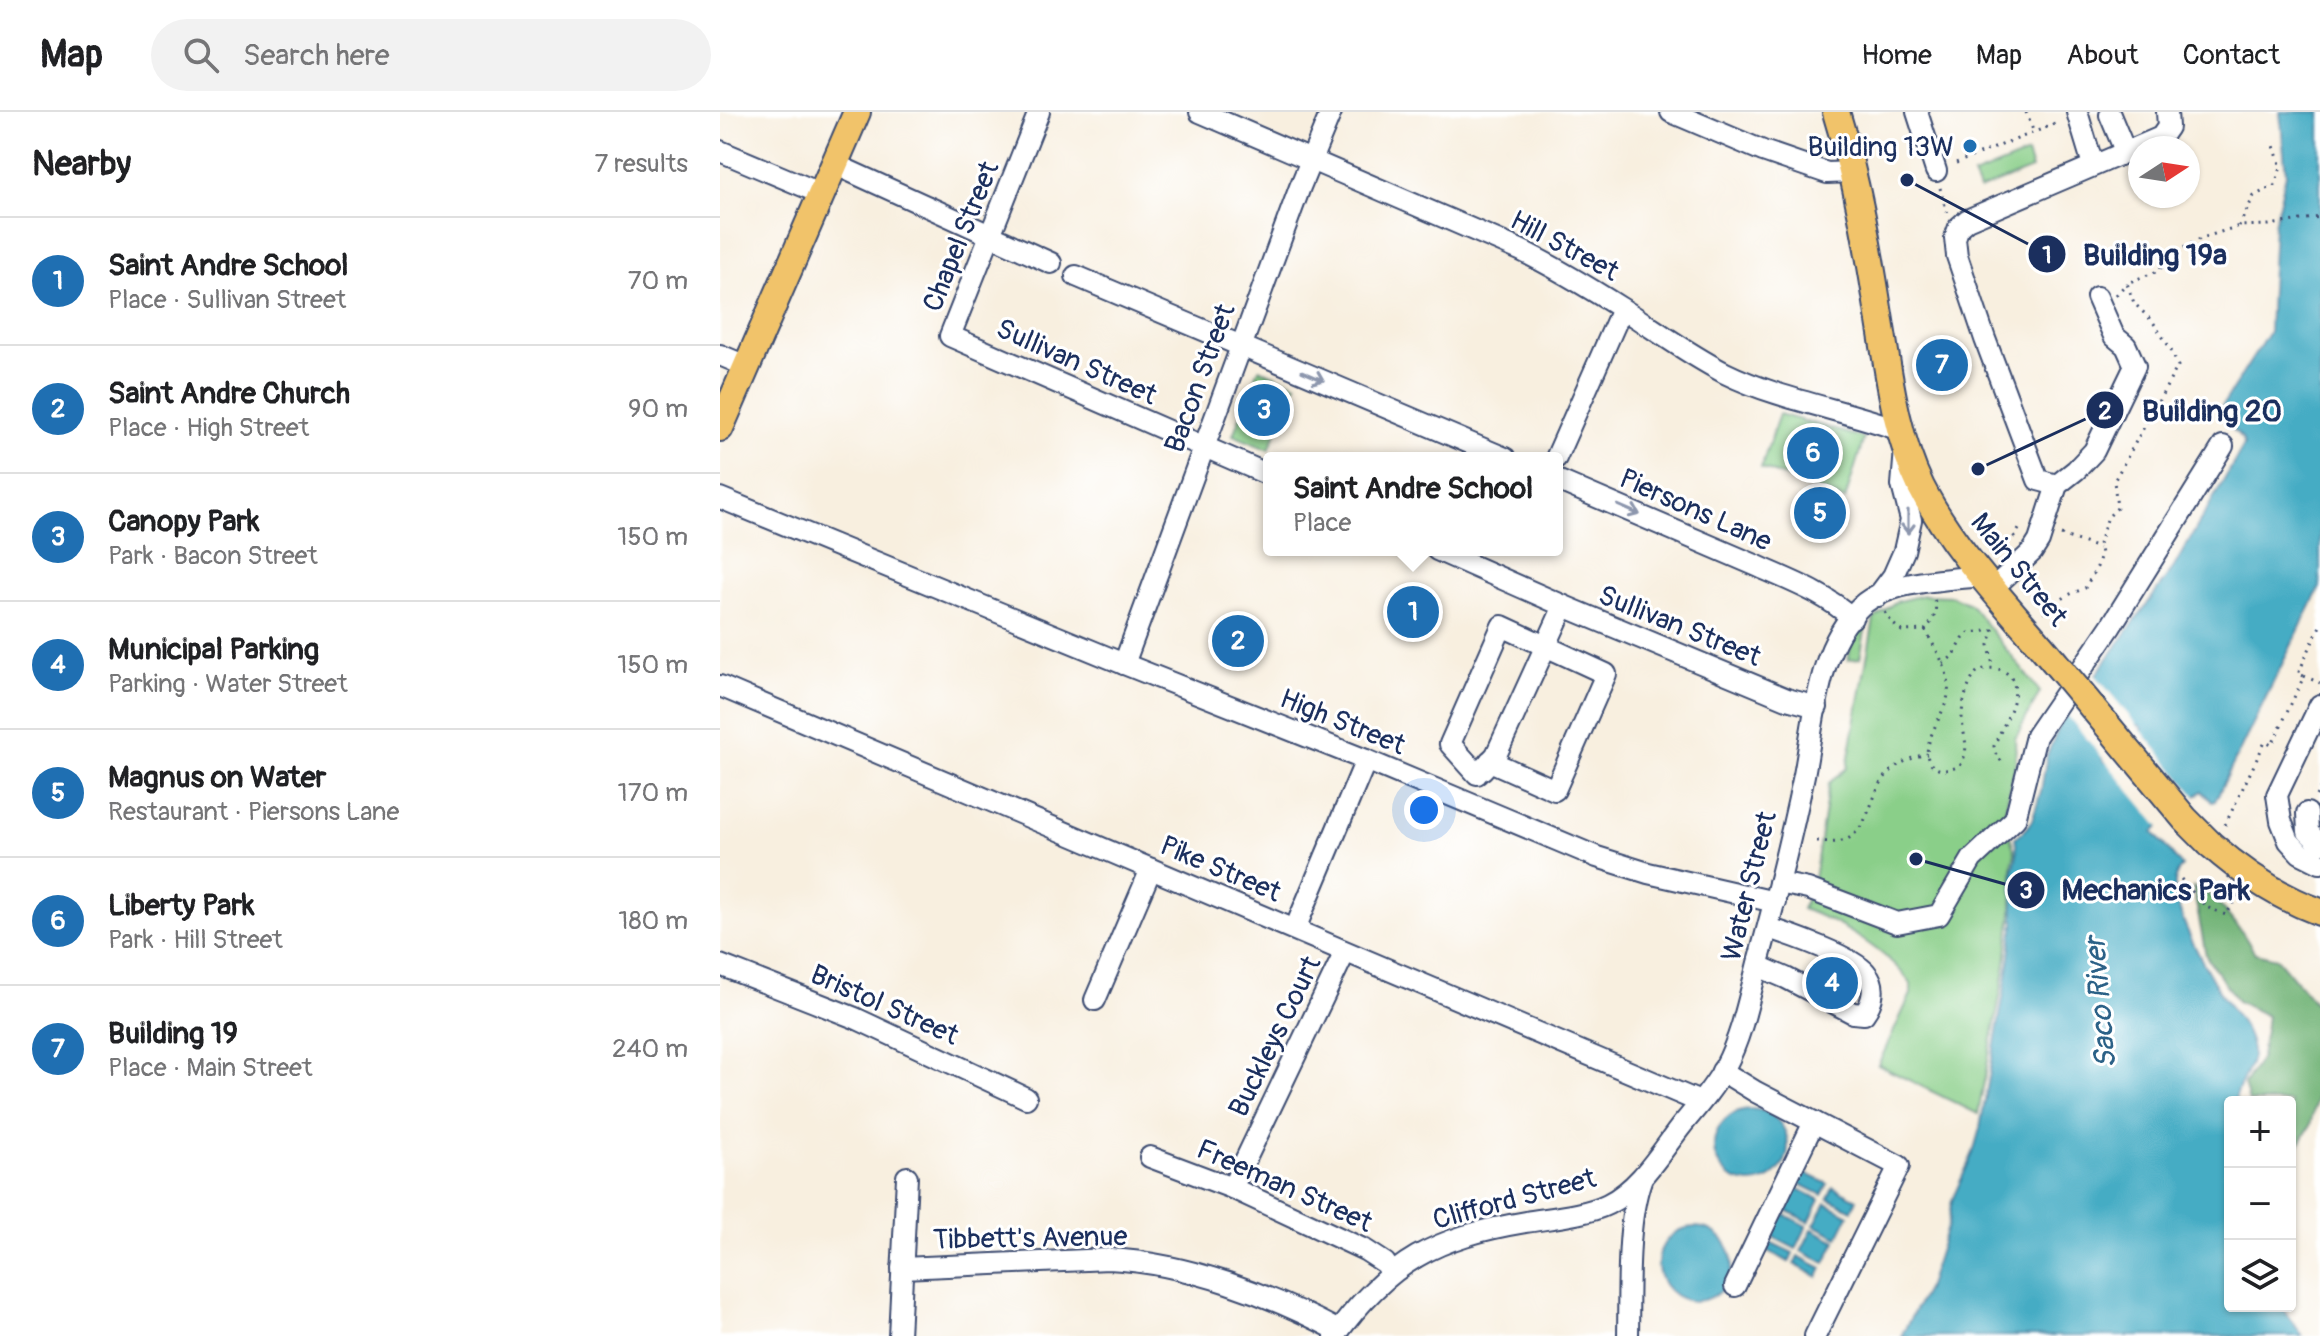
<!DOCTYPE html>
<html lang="en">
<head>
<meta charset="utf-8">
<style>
  body { margin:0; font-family:Pangolin,sans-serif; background:#f2f2f2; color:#202124 }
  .controls { position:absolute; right:24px; bottom:24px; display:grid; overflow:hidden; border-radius:8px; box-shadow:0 2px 6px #0004 }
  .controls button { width:72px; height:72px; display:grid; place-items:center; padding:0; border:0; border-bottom:2px solid #e0e0e0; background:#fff; color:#202124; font:40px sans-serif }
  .compass { position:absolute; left:1408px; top:24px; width:72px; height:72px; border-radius:50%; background:#fff; box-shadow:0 2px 6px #0004; rotate:78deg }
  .you { position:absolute; left:704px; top:698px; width:28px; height:28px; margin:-20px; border:6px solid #fff; border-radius:50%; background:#1a73e8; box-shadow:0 0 0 12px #1a73e833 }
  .badge { display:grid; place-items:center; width:52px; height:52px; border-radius:50%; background:#1f6fb2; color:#fff; font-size:26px; font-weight:700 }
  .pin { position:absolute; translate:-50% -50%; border:4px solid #fff; box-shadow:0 2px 8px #0006 }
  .popup { position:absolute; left:543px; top:340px; width:300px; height:104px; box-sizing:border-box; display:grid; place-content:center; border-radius:8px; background:#fff; filter:drop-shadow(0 2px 6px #0005); font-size:26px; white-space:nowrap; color:#757577 }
  .popup b { font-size:30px; color:#202124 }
  .popup::after { content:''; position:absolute; left:50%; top:100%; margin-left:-16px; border:16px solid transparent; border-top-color:#fff }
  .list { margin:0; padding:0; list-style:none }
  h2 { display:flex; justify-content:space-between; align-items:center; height:104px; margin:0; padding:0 32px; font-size:34px }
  h2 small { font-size:26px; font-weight:400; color:#757577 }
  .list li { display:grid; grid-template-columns:52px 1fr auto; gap:24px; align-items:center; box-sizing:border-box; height:128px; padding:0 32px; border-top:2px solid #e0e0e0 }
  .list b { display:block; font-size:30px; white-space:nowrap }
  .list p { margin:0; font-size:26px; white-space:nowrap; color:#757577 }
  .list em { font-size:26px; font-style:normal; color:#757577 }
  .icon { flex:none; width:44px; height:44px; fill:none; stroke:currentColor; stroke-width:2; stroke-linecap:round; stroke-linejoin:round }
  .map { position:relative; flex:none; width:1600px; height:1224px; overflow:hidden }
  header { display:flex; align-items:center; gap:48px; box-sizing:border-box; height:112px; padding:0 40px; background:#fff; border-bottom:2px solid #e0e0e0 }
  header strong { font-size:38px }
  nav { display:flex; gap:44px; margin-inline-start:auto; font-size:28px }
  .search { width:560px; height:72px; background:#f2f2f2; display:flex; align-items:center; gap:20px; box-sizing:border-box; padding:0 28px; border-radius:44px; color:#757577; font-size:30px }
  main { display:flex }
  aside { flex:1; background:#fff }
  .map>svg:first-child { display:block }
  .green { fill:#8acf89; stroke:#527f74; stroke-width:2 }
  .forest { fill:#6fb275; stroke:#45706a; stroke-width:2 }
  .water { fill:#44acc4; stroke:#306e91; stroke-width:2; fill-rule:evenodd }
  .pier { fill:#f8efdf }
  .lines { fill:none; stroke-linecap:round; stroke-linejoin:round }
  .minor-casing { stroke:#3c4c71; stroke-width:24 }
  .major-casing { stroke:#3c4c71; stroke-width:30 }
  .path { stroke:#3c4c71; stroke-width:3; stroke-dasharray:2 6; stroke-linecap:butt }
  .minor { stroke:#fff; stroke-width:20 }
  .major { stroke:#f1c36a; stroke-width:26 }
  .major-bridge-casing { stroke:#3c4c71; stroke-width:30; stroke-linecap:butt }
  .major-bridge { stroke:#f1c36a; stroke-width:26 }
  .oneway { stroke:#8d97ae }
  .poi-dot { fill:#1f6fb2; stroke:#fff; stroke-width:3 }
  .labels { text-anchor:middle; stroke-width:6; stroke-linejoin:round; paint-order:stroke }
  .poi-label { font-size:28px; fill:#1b2f5e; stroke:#fff; text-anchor:end }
  .street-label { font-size:28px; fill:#1b2f5e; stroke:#fff }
  .water-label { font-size:30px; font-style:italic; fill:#2b6187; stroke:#fff }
  .leader { fill:none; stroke:#1b2f5e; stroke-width:3 }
  .callout-dot { fill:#1b2f5e; stroke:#fff; stroke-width:3 }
  .mark-label { font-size:24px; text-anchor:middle; font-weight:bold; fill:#fff }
  .callout-label { font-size:30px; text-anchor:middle; font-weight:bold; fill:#1b2f5e; stroke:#fff; stroke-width:6; stroke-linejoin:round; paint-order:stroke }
</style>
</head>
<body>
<header>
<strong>Map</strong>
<div class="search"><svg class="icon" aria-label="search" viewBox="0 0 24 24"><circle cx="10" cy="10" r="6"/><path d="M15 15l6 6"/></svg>Search here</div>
<nav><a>Home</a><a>Map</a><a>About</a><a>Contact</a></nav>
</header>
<main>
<aside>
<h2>Nearby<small>7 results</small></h2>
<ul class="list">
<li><span class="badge">1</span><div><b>Saint Andre School</b><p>Place · Sullivan Street</p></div><em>70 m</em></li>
<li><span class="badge">2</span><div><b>Saint Andre Church</b><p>Place · High Street</p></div><em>90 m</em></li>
<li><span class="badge">3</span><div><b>Canopy Park</b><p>Park · Bacon Street</p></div><em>150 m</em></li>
<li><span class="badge">4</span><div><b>Municipal Parking</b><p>Parking · Water Street</p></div><em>150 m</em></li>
<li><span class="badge">5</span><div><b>Magnus on Water</b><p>Restaurant · Piersons Lane</p></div><em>170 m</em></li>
<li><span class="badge">6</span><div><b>Liberty Park</b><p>Park · Hill Street</p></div><em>180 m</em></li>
<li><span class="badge">7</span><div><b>Building 19</b><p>Place · Main Street</p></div><em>240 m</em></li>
</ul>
</aside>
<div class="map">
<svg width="1600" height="1224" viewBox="0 0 1600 1224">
  <rect width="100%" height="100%" fill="#fff"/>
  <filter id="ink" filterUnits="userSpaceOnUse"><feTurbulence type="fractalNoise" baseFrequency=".0125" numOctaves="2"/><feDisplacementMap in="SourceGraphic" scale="16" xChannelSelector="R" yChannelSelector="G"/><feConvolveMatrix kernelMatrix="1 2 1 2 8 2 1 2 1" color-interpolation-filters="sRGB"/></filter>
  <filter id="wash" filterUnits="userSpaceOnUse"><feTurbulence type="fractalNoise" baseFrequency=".006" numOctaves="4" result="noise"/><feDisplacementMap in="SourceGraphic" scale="32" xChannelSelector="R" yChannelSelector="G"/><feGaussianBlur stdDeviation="1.8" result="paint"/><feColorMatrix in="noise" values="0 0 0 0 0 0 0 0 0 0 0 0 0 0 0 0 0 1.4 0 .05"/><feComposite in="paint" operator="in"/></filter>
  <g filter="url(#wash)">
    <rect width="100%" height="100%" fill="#f8efdf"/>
    <!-- green -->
    <g class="green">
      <polygon points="1307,42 1312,57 1259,78 1253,64"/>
      <polygon points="539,257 576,272 549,338 513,323"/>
      <polygon points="1059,302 1144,326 1125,388 1041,356"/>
      <path d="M1203,483L1232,484L1250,492L1320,580L1295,627L1296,648L1284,704L1295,741L1292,753V800L1286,852L1258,1002L1158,953L1191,882V872C1169,840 1118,809 1082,797L1093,773L1109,671L1127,656L1154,507L1175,490Z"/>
      <polygon points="1147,508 1140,546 1128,548 1132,529"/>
    </g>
    <!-- forest -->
    <polygon class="forest" points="1473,775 1493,785 1522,820 1535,841 1557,846 1600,897 1600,971 1590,1014 1570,1049 1570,990 1529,990 1524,973 1541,945 1547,904 1517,889 1486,844"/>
    <!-- water -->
    <g class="water">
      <path d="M1560,0H1600V475L1495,689L1492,690L1482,679L1433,720L1462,754C1458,759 1455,764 1455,771C1453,798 1485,855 1499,879C1511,899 1528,914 1532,938C1534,955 1517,971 1515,990H1510V1194H1560L1583,1224H1181L1208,1174L1228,1112L1232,1088L1253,1041L1260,1016L1289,852L1294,812L1293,759L1297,742L1295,725L1305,718L1312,708L1321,679L1327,643L1341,611L1454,455L1524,333L1522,326L1497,302L1549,220L1554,113L1566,62ZM1419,613L1423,617L1385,650L1382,646Z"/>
      <circle cx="1031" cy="1034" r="37"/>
      <polygon points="1083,1060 1108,1072 1102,1083 1078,1071"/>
      <polygon points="1075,1075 1100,1088 1089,1110 1064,1097"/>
      <polygon points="1113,1075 1137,1087 1132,1098 1108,1086"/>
      <polygon points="1106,1091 1129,1103 1118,1125 1094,1113"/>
      <polygon points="1062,1101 1087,1114 1076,1137 1051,1124"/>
      <circle cx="975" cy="1152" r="37"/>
      <polygon points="1092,1117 1116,1129 1105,1151 1081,1139"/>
      <polygon points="1048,1129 1073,1141 1069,1150 1044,1137"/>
      <polygon points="1078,1144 1102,1156 1098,1165 1074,1152"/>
    </g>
    <!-- pier -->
    <polygon class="pier" points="1372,559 1478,687 1442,718 1344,599"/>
  </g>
  <g filter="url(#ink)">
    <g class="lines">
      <!-- minor casing -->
      <g class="minor-casing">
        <g id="minor">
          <polyline points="319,0 230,224 549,363"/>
          <path d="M480,0L800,138C835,155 868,175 901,196C936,218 968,242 1005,261C1060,288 1122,297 1180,318"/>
          <polyline points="951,0 1043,39 1107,61 1134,60"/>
          <polyline points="1197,0 1216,59"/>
          <polyline points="1357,0 1373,53"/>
          <polyline points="1390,3 1405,39"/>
          <polyline points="0,39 102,82"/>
          <polyline points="114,52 331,151"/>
          <polyline points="356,164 785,346"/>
          <polyline points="0,243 26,254"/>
          <polyline points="836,346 902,197"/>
          <path d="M837,368C903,396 969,424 1035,453C1068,468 1105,481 1132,506"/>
          <polyline points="1337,373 1318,368 1265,227 1237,144 1235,126 1239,115 1247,108 1441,25 1448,15 1447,0"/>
          <polyline points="0,386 404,552 646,648 877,745 928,761 1055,790"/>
          <polyline points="717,438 844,494 1067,587 1097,595"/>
          <polyline points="1273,476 1312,440 1319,429 1337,373 1356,358 1374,339 1415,254 1406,234 1394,224 1377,185"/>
          <polyline points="1158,484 1173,464 1184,439 1191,408 1182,373 1185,337"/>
          <polyline points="404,552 580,75 611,0"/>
          <polyline points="0,574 980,990"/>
          <polyline points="1600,593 1557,683 1561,709 1569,729 1580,741 1600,751"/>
          <polyline points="762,658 776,643 844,494"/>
          <polyline points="757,662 730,632 782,514 886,562 835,678 770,649"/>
          <polyline points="1587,701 1588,720 1600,732"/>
          <polyline points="1059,771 1088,777 1177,811 1219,803 1252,747 1295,707 1316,624 1391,514 1503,334"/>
          <polyline points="575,817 646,648"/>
          <polyline points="0,853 135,906 306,986"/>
          <path d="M1038,854L1066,866L1133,901L1144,902C1153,890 1157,873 1146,861C1134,845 1069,822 1048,816"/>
          <polyline points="375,888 431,757"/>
          <polyline points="1002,959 1036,980 1179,1054 1095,1224"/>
          <polyline points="430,1045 512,1076 645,1138 665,1151 671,1160"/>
          <polyline points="512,1076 625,840"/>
          <path d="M182,1156L389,1147C467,1151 551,1183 619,1219"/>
          <polyline points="1015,1174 1094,1010"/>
          <polyline points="179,1224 187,1065"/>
          <path d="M615,1224C669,1149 716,1125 806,1110C830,1106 866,1103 888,1092C921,1075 940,1041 962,1013C977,995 994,976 1005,955C1022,923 1029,886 1038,851C1055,789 1071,726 1084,663C1095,607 1097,535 1141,494C1170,468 1226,468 1263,464"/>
          <path d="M908,1224C909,1178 906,1111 921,1068"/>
        </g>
      </g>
      <!-- major casing -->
      <g class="major-casing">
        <g id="major">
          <path d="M1116,0C1137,68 1149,139 1160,209C1169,264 1176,324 1201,375C1235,441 1291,497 1338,554"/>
          <polyline points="0,316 137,0"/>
          <path d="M1490,732C1523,761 1558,785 1600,800"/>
        </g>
      </g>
      <!-- path -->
      <g class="path">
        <polyline points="1306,0 1314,21"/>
        <polyline points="1236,51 1340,10"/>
        <polyline points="1220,76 1227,100"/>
        <polyline points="1519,114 1534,84 1555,73 1561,55 1553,31"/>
        <polyline points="1396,183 1407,171"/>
        <polyline points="1341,423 1379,436"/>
        <polyline points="1276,442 1295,424 1302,412"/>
        <path d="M1165,500L1172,511L1182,519L1205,518C1214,508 1218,500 1214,487"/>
        <polyline points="1323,500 1348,483 1365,476 1377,455 1381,442 1379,430 1388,405 1397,396 1394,369 1458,254 1450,236 1433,210 1414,191 1407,171 1438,159 1454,141 1482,126 1519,114 1549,113 1600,105"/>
        <path d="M1205,518C1216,538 1231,559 1228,582C1227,600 1191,643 1216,656C1223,660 1233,657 1240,654C1251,635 1243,626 1242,606C1242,595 1244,586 1248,576C1250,571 1253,564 1257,560C1262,556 1275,555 1281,558C1312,571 1282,613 1274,634L1275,641L1282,650"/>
        <polyline points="1223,552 1234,543 1243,527 1249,521 1273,518 1269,533 1273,554"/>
        <polyline points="1584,564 1600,571"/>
        <polyline points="1596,684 1600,676"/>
        <polyline points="1505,713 1545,630 1552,633 1584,564 1578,562 1600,514"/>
        <path d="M1097,729C1103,729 1110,731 1116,730C1150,727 1148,682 1168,662C1178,651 1193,645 1207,642"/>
        <polyline points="1461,767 1486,795 1506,803 1519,782"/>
      </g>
      <!-- minor -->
      <use href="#minor" class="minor"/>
      <!-- major -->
      <use href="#major" class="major"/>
      <!-- major-bridge casing -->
      <g class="major-bridge-casing">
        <polyline id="major-bridge" points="1338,554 1465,707 1490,732"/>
      </g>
      <!-- major-bridge -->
      <use href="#major-bridge" class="major-bridge"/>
    </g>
    <!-- one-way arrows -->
    <defs><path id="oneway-shaft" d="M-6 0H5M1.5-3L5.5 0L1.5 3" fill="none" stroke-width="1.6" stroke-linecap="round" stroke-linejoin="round" transform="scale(2)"/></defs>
    <g class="oneway">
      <use href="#oneway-shaft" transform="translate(593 264) rotate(23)"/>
      <use href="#oneway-shaft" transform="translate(909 398) rotate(23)"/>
      <use href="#oneway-shaft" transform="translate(1188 410) rotate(90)"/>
    </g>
  </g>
  <!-- markers -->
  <circle class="poi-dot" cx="1250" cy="34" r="8"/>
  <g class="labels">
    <!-- poi labels -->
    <g class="poi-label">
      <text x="1234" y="44">Building 13W</text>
    </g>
    <!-- street labels -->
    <g class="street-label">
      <text transform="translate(240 124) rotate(-68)" y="10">Chapel Street</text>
      <text transform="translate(845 133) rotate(28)" y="10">Hill Street</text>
      <text transform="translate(357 249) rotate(24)" y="10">Sullivan Street</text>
      <text transform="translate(479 266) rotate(-70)" y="10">Bacon Street</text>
      <text transform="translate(976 397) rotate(24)" y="10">Piersons Lane</text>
      <text transform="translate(1300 457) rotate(51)" y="10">Main Street</text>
      <text transform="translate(960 513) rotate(22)" y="10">Sullivan Street</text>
      <text transform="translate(623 609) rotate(22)" y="10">High Street</text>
      <text transform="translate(501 756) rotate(23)" y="10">Pike Street</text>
      <text transform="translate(1028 774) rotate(-76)" y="10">Water Street</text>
      <text transform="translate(165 892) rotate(24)" y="10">Bristol Street</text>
      <text transform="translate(554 924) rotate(-64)" y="10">Buckleys Court</text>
      <text transform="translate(565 1073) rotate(24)" y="10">Freeman Street</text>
      <text transform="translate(794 1086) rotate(-15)" y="10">Clifford Street</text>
      <text transform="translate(310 1125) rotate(-1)" y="10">Tibbett's Avenue</text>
    </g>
    <!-- water labels -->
    <g class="water-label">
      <text transform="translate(1380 891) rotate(-95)" y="10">Saco River</text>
    </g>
  </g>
  <!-- callouts -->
  <path class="leader" d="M1187 68L1327 142M1258 357L1385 298M1196 747L1306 778"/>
  <g class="callout-dot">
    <circle cx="1187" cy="68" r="8"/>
    <circle cx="1258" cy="357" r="8"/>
    <circle cx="1196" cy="747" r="8"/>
    <circle cx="1327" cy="142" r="20"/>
    <circle cx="1385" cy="298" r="20"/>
    <circle cx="1306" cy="778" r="20"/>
  </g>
  <g class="mark-label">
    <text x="1327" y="151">1</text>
    <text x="1385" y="307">2</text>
    <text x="1306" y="786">3</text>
  </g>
  <g class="callout-label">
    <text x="1435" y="153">Building 19a</text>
    <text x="1492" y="309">Building 20</text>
    <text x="1436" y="788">Mechanics Park</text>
  </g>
</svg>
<div class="controls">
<button>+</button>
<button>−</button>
<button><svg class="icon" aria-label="layers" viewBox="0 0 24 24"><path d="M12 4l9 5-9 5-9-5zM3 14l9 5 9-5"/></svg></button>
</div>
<svg class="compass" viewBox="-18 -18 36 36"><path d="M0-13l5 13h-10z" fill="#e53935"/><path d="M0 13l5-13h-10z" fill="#757577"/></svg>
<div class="you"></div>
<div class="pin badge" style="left:693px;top:500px">1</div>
<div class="popup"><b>Saint Andre School</b>Place</div>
<div class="pin badge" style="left:518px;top:529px">2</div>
<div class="pin badge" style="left:544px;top:298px">3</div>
<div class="pin badge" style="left:1112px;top:871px">4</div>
<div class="pin badge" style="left:1100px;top:401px">5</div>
<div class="pin badge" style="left:1093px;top:341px">6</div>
<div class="pin badge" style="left:1222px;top:253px">7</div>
</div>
</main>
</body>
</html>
